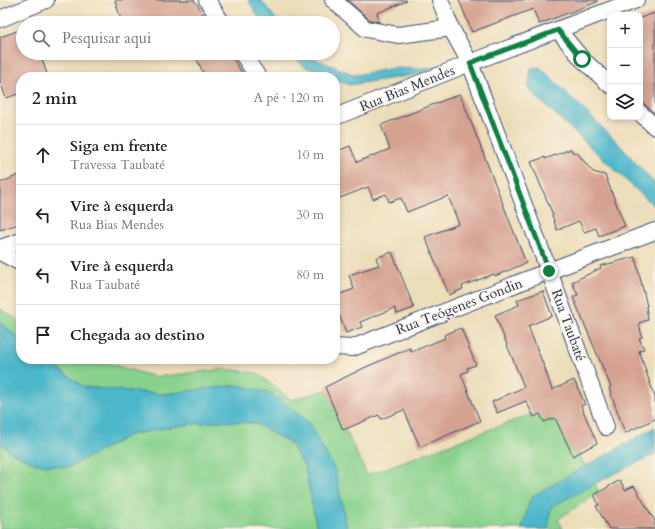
<!DOCTYPE html>
<html lang="pt">
<head>
<meta charset="utf-8">
<style>
  body { margin:0; font-family:Cardo,serif; background:#f2f2f2; color:#222 }
  .controls { position:absolute; right:12px; top:12px; display:grid; overflow:hidden; border-radius:8px; box-shadow:0 2px 6px #0003 }
  .controls button { width:36px; height:36px; display:grid; place-items:center; padding:0; border:0; border-bottom:1px solid #e0e0e0; background:#fff; color:#222; font:20px sans-serif }
  .stop { position:absolute; width:12px; height:12px; margin:-9px; border:3px solid #0b8043; border-radius:50%; background:#fff }
  .stop.end { background:#0b8043; border-color:#fff; box-shadow:0 1px 4px #0008 }
  .list { margin:0; padding:0; list-style:none }
  h2 { display:flex; justify-content:space-between; align-items:center; height:52px; margin:0; padding:0 16px; font-size:17px }
  h2 small { font-size:13px; font-weight:400; color:#767676 }
  .list li { display:grid; grid-template-columns:26px 1fr auto; gap:12px; align-items:center; box-sizing:border-box; height:60px; padding:0 16px; border-top:1px solid #e0e0e0 }
  .list b { display:block; font-size:15px; white-space:nowrap }
  .list p { margin:0; font-size:13px; white-space:nowrap; color:#767676 }
  .list em { font-size:13px; font-style:normal; color:#767676 }
  .icon { flex:none; width:22px; height:22px; fill:none; stroke:currentColor; stroke-width:2; stroke-linecap:round; stroke-linejoin:round }
  .map { position:relative; flex:none; width:655px; height:529px; overflow:hidden }
  .search { position:absolute; background:#fff; box-shadow:0 2px 6px #0003; left:16px; top:16px; width:324px; height:44px; display:flex; align-items:center; gap:10px; box-sizing:border-box; padding:0 14px; border-radius:22px; color:#767676; font-size:15px }
  .panel { position:absolute; background:#fff; box-shadow:0 2px 6px #0003; left:16px; top:72px; width:324px; height:292px; border-radius:16px }
  .map>svg:first-child { display:block }
  .green { fill:#89d28d; stroke:#528076 }
  .water { fill:#4db7ca; stroke:#347394 }
  .building { fill:#d5a291 }
  .lines { fill:none; stroke-linecap:round; stroke-linejoin:round }
  .street-casing { stroke:#3a496c; stroke-width:18 }
  .street { stroke:#fff; stroke-width:16 }
  .route { stroke:#0b8043; stroke-width:5 }
  .labels { text-anchor:middle; stroke-width:3; stroke-linejoin:round; paint-order:stroke }
  .street-label { font-size:14px; fill:#1b2f5e; stroke:#fcf5e5 }
</style>
</head>
<body>
<div class="map">
<svg width="655" height="529" viewBox="0 0 655 529">
  <rect width="100%" height="100%" fill="#fcf5e5"/>
  <filter id="ink" filterUnits="userSpaceOnUse"><feTurbulence type="fractalNoise" baseFrequency=".025" numOctaves="2"/><feDisplacementMap in="SourceGraphic" scale="8" xChannelSelector="R" yChannelSelector="G"/><feConvolveMatrix kernelMatrix="1 2 1 2 8 2 1 2 1" color-interpolation-filters="sRGB"/></filter>
  <filter id="wash" filterUnits="userSpaceOnUse"><feTurbulence type="fractalNoise" baseFrequency=".012" numOctaves="4" result="noise"/><feDisplacementMap in="SourceGraphic" scale="16" xChannelSelector="R" yChannelSelector="G"/><feGaussianBlur stdDeviation="0.9" result="paint"/><feColorMatrix in="noise" values="0 0 0 0 0 0 0 0 0 0 0 0 0 0 0 0 0 1.4 0 .05"/><feComposite in="paint" operator="in"/></filter>
  <g filter="url(#wash)">
    <rect width="100%" height="100%" fill="#ecddb9"/>
    <!-- green -->
    <g class="green">
      <polygon points="0,309 21,322 21,340 0,323"/>
      <polygon points="44,359 93,359 155,377 225,369 257,373 291,400 326,390 367,475 551,407 578,452 599,492 558,519 563,529 347,529 335,470 238,386 163,394 84,387"/>
      <polygon points="218,421 255,423 289,442 305,467 317,529 0,529 0,441 9,451 94,454 129,435 170,427"/>
    </g>
    <!-- water -->
    <g class="water">
      <polygon points="248,0 261,0 279,23 262,23"/>
      <polygon points="289,53 307,53 312,58 356,75 393,68 420,69 437,67 420,74 349,85 335,79 335,77 330,77 304,66"/>
      <polygon points="540,67 616,141 655,184 655,207 528,89 531,68"/>
      <polygon points="0,323 21,340 21,359 44,359 84,387 163,394 238,385 271,393 308,422 335,470 347,529 317,529 305,467 289,442 255,423 218,421 170,427 129,435 70,467 36,464 9,451 0,441"/>
      <polygon points="655,427 655,454 604,479 551,507 548,529 522,529 531,497"/>
    </g>
    <g id="blocks">
      <!-- building -->
      <g class="building">
        <polygon points="115,0 194,0 209,23 122,23"/>
        <polygon points="347,0 406,0 407,1 377,13 380,22 370,20"/>
        <polygon points="459,0 597,0 597,2 539,24 533,9 472,32"/>
        <polygon points="655,13 655,114 640,100 640,18"/>
        <polygon points="23,29 23,53 40,53 48,77 21,77 21,93 6,98 0,81 0,37"/>
        <polygon points="208,53 229,53 245,77 205,77 196,57"/>
        <polygon points="460,94 526,263 495,276 494,274 462,286 463,289 449,295 425,237 459,224 448,196 407,212 401,198 389,202 386,194 373,199 368,187 335,200 335,152 350,146 357,162 390,149 381,125"/>
        <polygon points="571,149 572,152 577,153 593,172 605,175 625,226 599,236 596,228 584,232 579,221 557,230 552,215 553,215 531,162 545,157 545,159"/>
        <polygon points="21,174 21,223 0,230 0,183"/>
        <polygon points="392,252 414,308 397,314 395,308 360,322 362,327 346,333 335,304 335,296 354,289 349,275 379,265 376,258"/>
        <polygon points="635,257 647,306 646,306 648,320 639,323 642,337 639,338 644,349 639,351 655,398 655,419 625,433 609,388 611,387 573,297 578,295 572,282 601,268 600,266"/>
        <polygon points="543,291 552,316 528,326 545,369 552,390 574,380 585,404 581,406 597,443 573,456 555,418 544,422 540,414 534,417 526,401 497,413 492,402 524,387 495,315 519,305 517,300"/>
        <polygon points="461,328 476,365 467,368 468,371 461,374 480,421 420,447 404,410 381,419 379,415 343,430 325,387 366,367 410,348 411,352 445,338 444,335"/>
        <polygon points="620,480 625,490 634,486 655,521 655,529 609,529 596,506 599,505 594,495"/>
      </g>
    </g>
  </g>
  <g filter="url(#ink)">
    <use href="#blocks" fill-opacity="0" stroke="#3a496c" stroke-width="1"/>
    <g class="lines">
      <!-- street casing -->
      <g class="street-casing">
        <g id="street">
          <polyline points="207,0 222,23"/>
          <polyline points="333,0 366,29 398,35 451,28"/>
          <polyline points="440,0 451,28 470,63 549,271 606,427"/>
          <polyline points="0,19 46,0"/>
          <polyline points="558,30 582,59 610,85"/>
          <polyline points="242,53 258,77"/>
          <polyline points="640,113 655,127"/>
          <polyline points="335,117 470,63 636,0"/>
          <polyline points="0,248 21,241"/>
          <polyline points="0,252 21,263"/>
          <polyline points="335,347 352,348 549,271 655,231"/>
        </g>
      </g>
      <!-- street -->
      <use href="#street" class="street"/>
    </g>
  </g>
  <g class="lines" filter="url(#ink)">
    <!-- route -->
    <polyline class="route" points="549,271 470,63 558,30 582,59"/>
  </g>
  <g class="labels">
    <!-- street labels -->
    <g class="street-label">
      <text transform="translate(407 88) rotate(-22)" y="5">Rua Bias Mendes</text>
      <text transform="translate(459 306) rotate(-21)" y="5">Rua Teógenes Gondin</text>
      <text transform="translate(569 325) rotate(70)" y="5">Rua Taubaté</text>
    </g>
  </g>
</svg>
<div class="controls">
<button>+</button>
<button>−</button>
<button><svg class="icon" aria-label="layers" viewBox="0 0 24 24"><path d="M12 4l9 5-9 5-9-5zM3 14l9 5 9-5"/></svg></button>
</div>
<div class="stop" style="left:582px;top:59px"></div>
<div class="stop end" style="left:549px;top:271px"></div>
<div class="search"><svg class="icon" aria-label="search" viewBox="0 0 24 24"><circle cx="10" cy="10" r="6"/><path d="M15 15l6 6"/></svg>Pesquisar aqui</div>
<section class="panel">
<h2>2 min<small>A pé · 120 m</small></h2>
<ul class="list">
<li><svg class="icon" aria-label="ahead" viewBox="0 0 24 24"><path d="M12 20V5M6 11l6-6 6 6"/></svg><div><b>Siga em frente</b><p>Travessa Taubaté</p></div><em>10 m</em></li>
<li><svg class="icon" aria-label="left" viewBox="0 0 24 24"><path d="M17 20v-9H6M10 6l-5 5 5 5"/></svg><div><b>Vire à esquerda</b><p>Rua Bias Mendes</p></div><em>30 m</em></li>
<li><svg class="icon" aria-label="left" viewBox="0 0 24 24"><path d="M17 20v-9H6M10 6l-5 5 5 5"/></svg><div><b>Vire à esquerda</b><p>Rua Taubaté</p></div><em>80 m</em></li>
<li><svg class="icon" aria-label="arrive" viewBox="0 0 24 24"><path d="M6 21V4h12l-3 4 3 4H6"/></svg><div><b>Chegada ao destino</b></div></li>
</ul>
</section>
</div>
</body>
</html>
